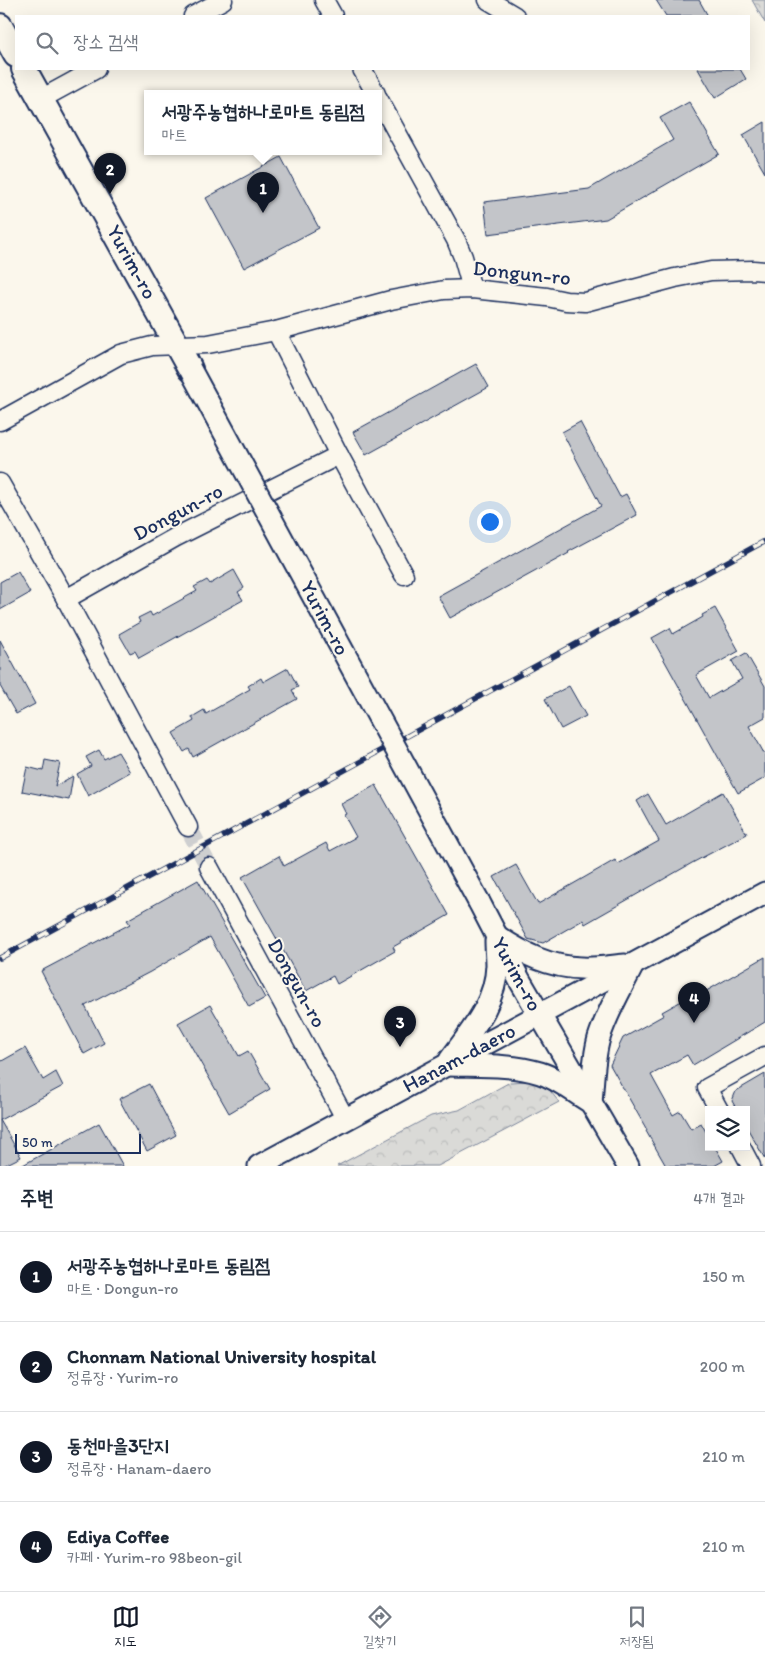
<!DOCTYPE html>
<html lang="ko">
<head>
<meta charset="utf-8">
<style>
  body { margin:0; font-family:Itim,"Poor Story",sans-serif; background:#f2f2f3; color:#1f2937 }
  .controls { position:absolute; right:15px; bottom:15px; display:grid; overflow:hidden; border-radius:0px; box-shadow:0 5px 20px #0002 }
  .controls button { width:45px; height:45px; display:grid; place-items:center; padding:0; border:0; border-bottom:1px solid #e0e1e3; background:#fff; color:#1f2937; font:25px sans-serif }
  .scale { position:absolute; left:15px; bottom:12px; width:126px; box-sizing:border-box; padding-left:5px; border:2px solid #1b2f5e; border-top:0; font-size:14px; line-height:18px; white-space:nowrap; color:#1b2f5e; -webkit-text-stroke:4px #fbf7ec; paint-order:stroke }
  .you { position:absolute; left:489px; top:521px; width:18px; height:18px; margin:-12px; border:4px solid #fff; border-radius:50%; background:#1a73e8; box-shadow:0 0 0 8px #1a73e833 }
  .badge { display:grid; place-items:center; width:32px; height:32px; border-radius:50%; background:#111827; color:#fff; font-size:16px; font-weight:700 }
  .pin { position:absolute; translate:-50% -41px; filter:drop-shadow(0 1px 2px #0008) }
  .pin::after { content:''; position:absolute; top:26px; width:18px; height:15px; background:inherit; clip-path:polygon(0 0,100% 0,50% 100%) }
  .popup { position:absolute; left:144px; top:90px; width:238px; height:65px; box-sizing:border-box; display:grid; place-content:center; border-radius:0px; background:#fff; filter:drop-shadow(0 1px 4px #0005); font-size:16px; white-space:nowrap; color:#747a83 }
  .popup b { font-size:19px; color:#1f2937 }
  .popup::after { content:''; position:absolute; left:50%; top:100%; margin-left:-10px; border:10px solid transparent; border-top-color:#fff }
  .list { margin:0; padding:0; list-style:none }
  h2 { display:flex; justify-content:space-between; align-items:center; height:65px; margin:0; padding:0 20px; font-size:21px }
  h2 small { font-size:16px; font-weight:400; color:#747a83 }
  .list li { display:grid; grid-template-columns:32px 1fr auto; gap:15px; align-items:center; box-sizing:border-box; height:90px; padding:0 20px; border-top:1px solid #e0e1e3 }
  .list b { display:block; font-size:19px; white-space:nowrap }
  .list p { margin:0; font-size:16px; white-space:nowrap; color:#747a83 }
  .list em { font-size:16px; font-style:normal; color:#747a83 }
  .icon { flex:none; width:28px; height:28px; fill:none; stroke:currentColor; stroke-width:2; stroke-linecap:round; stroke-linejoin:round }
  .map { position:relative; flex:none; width:765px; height:1166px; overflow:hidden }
  .search { position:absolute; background:#fff; box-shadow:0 5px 20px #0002; left:15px; right:15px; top:15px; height:55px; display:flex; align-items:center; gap:12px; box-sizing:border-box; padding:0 18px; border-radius:0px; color:#747a83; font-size:19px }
  .sheet { height:425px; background:#fff }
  nav { display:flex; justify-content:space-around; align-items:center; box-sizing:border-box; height:70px; border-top:1px solid #e0e1e3; background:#fff; font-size:14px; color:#747a83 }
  nav a { display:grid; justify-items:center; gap:2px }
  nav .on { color:#111827 }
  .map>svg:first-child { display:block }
  .forest { fill:url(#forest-crowns); stroke:#7a849a }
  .building { fill:#c3c5c9; stroke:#1b2f5e }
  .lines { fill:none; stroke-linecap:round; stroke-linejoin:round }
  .minor-tunnel { stroke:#cecfd0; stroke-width:18; stroke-dasharray:18 9; stroke-linecap:butt }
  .minor-casing { stroke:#1b2f5e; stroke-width:21 }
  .tertiary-casing { stroke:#1b2f5e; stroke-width:25 }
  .secondary-casing { stroke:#1b2f5e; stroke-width:28 }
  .minor { stroke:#fbf7ec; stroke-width:18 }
  .tertiary { stroke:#fbf7ec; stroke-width:21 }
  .secondary { stroke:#fbf7ec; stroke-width:24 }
  .rail-casing { stroke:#1b2f5e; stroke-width:5.5 }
  .rail { stroke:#fbf7ec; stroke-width:4; stroke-dasharray:11; stroke-linecap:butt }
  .tertiary-bridge-casing { stroke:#1b2f5e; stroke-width:25; stroke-linecap:butt }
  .tertiary-bridge { stroke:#fbf7ec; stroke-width:21 }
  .labels { text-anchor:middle; stroke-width:4; stroke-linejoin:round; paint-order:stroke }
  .street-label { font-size:21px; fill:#1b2f5e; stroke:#fbf7ec }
</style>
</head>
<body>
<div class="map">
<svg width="765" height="1166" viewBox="0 0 765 1166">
  <defs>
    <pattern id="forest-crowns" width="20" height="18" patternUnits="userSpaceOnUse" patternTransform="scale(1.25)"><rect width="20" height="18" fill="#dadad7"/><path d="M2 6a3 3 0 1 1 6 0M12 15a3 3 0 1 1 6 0" fill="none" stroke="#babbbb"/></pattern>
  </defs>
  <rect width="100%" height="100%" fill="#fbf7ec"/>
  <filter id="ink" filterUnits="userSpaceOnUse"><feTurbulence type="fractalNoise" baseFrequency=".02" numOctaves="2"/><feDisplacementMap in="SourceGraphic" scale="10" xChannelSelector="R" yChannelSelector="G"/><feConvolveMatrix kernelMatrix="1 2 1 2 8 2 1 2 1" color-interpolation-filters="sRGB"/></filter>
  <g filter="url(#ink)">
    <!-- forest -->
    <g class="forest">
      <polygon points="752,0 765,0 765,23"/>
      <polygon points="529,1081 547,1087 559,1102 438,1166 337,1166 431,1116 459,1110 510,1082"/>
    </g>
    <!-- building -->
    <g class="building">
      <polygon points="656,0 699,0 708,16 666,16"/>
      <polygon points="698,69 740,69 746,79 715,98"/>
      <polygon points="689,102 719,154 606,219 488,234 484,202 589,189 673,140 660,118"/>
      <polygon points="765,122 765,173 743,135"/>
      <polygon points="281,157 319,228 244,268 206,198"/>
      <polygon points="476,364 489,387 366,455 353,432"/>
      <polygon points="580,422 620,497 626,494 637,515 568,552 569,553 450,618 438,596 601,506 562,432"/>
      <polygon points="234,570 244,588 238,592 243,600 139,658 135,651 130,653 119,634 140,622 138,618 150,612 152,616 197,591 194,587 207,580 210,584"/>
      <polygon points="18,572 30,593 0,610 0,582"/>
      <polygon points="715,608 739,651 696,675 709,698 742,679 732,661 746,653 765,686 765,717 749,726 765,755 765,778 738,793 652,638 670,628 673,634 703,617 702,615"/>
      <polygon points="0,640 35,704 16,714 0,686"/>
      <polygon points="288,668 298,687 292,690 297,699 193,757 189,749 184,752 173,733 194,721 192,717 204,710 206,714 250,689 248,686 261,678 263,682"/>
      <polygon points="569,686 586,716 561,729 545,699"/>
      <polygon points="99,750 104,759 118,752 130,772 88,796 77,774 91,766 86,757"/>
      <polygon points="45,760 60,763 55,786 73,776 69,800 22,791 27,767 43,771"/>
      <polygon points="376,785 449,915 393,947 395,951 337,984 333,976 306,991 242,877 279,856 284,866 326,843 330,851 356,837 344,815 346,814 341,804"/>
      <polygon points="723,792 747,834 692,863 585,924 583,920 543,943 528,939 494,877 516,865 538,904 615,860 618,864 659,841 637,801 648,794 666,825"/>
      <polygon points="198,880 265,998 249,1007 210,937 150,972 85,1006 104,1043 84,1054 41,971 130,924 127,920"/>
      <polygon points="765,957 765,1022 693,1065 687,1055 651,1075 673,1115 680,1111 691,1129 701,1123 709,1137 709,1147 715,1147 723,1161 714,1166 666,1166 646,1131 647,1130 610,1065 623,1038 664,1015 662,1012 694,994 696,997"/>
      <polygon points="210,1005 239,1056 248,1051 270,1089 229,1113 178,1023"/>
      <polygon points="25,1048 43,1080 56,1072 63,1086 0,1120 21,1157 3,1166 0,1166 0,1062"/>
      <polygon points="765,1074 765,1159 746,1126 746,1110 737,1110 732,1101 736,1091"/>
      <polygon points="149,1084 176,1135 147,1151 119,1099"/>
      <polygon points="99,1123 123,1166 21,1166"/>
    </g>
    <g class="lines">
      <!-- minor-tunnel -->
      <polyline class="minor-tunnel" points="188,827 209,867"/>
      <!-- minor casing -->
      <g class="minor-casing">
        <g id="minor">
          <polyline points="324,0 333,16"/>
          <polyline points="488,0 515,16"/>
          <polyline points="193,16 223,0"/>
          <polyline points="362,69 376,94"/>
          <polyline points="378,98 456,240 463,257 472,289"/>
          <polyline points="41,99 96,69"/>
          <polyline points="276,331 339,455 404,575"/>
          <polyline points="0,421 121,354 152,346 208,344 276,331 391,300 444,290 472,289 547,297 566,301 585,302 675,278 711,271 753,270 765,271"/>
          <polyline points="0,483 66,599 188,827"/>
          <polyline points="66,599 176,537 339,455"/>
          <polyline points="209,867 346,1120"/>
          <polyline points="719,1110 707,1088 765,1056"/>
          <polyline points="741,1147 751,1166"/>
        </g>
      </g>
      <!-- tertiary casing -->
      <g class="tertiary-casing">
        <g id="tertiary">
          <polyline points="479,902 519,979 628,1166"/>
          <path d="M498,937C524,954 549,967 581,968C596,969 611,966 625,965"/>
          <path d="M450,1060C471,1031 496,1003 497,965C497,957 496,949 496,941"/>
          <path d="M448,1065C478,1066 511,1064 540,1073C557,1078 572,1091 587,1100"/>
          <path d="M591,1103C593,1081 593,1059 599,1038C607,1012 621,989 633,965"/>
          <polyline points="259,1166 765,893"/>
        </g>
      </g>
      <!-- secondary casing -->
      <g class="secondary-casing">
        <g id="secondary">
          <polyline points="0,26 16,55"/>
          <polyline points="24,69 190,369"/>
        </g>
      </g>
      <!-- minor -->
      <use href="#minor" class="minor"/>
      <!-- tertiary -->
      <use href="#tertiary" class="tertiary"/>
      <!-- secondary -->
      <use href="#secondary" class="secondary"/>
      <!-- rail casing -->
      <g class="rail-casing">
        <polyline id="rail" points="0,958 765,541"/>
      </g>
      <!-- rail -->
      <use href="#rail" class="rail"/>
      <!-- tertiary-bridge casing -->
      <g class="tertiary-bridge-casing">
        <polyline id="tertiary-bridge" points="190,369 479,902"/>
      </g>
      <!-- tertiary-bridge -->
      <use href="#tertiary-bridge" class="tertiary-bridge"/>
    </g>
  </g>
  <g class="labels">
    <!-- street labels -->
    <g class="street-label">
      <text transform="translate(132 262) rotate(61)" y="7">Yurim-ro</text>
      <text transform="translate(522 273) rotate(6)" y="7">Dongun-ro</text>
      <text transform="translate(178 512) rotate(-28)" y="7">Dongun-ro</text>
      <text transform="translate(325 618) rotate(62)" y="7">Yurim-ro</text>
      <text transform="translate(517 974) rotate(61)" y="7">Yurim-ro</text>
      <text transform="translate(297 983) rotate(61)" y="7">Dongun-ro</text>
      <text transform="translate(459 1058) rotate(-28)" y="7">Hanam-daero</text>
    </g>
  </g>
</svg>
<div class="controls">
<button><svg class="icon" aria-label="layers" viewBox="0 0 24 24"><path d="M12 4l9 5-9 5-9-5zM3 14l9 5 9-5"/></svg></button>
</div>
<div class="scale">50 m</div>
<div class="you"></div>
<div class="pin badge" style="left:263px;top:213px">1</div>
<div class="popup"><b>서광주농협하나로마트 동림점</b>마트</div>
<div class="pin badge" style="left:110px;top:194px">2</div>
<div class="pin badge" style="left:400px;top:1047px">3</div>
<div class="pin badge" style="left:694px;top:1023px">4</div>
<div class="search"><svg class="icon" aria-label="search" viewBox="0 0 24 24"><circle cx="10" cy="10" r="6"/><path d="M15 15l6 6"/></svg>장소 검색</div>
</div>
<section class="sheet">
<h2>주변<small>4개 결과</small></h2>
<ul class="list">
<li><span class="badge">1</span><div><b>서광주농협하나로마트 동림점</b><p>마트 · Dongun-ro</p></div><em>150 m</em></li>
<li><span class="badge">2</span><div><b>Chonnam National University hospital</b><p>정류장 · Yurim-ro</p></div><em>200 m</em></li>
<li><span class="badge">3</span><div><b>동천마을3단지</b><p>정류장 · Hanam-daero</p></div><em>210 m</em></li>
<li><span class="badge">4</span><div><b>Ediya Coffee</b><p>카페 · Yurim-ro 98beon-gil</p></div><em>210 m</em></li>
</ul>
</section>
<nav>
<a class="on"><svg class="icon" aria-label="map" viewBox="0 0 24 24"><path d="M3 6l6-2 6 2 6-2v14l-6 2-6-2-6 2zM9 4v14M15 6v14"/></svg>지도</a>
<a><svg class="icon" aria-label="directions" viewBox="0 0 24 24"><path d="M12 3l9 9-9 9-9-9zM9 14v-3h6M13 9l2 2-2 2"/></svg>길찾기</a>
<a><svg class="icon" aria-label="saved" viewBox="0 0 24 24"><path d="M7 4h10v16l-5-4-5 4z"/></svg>저장됨</a>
</nav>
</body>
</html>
